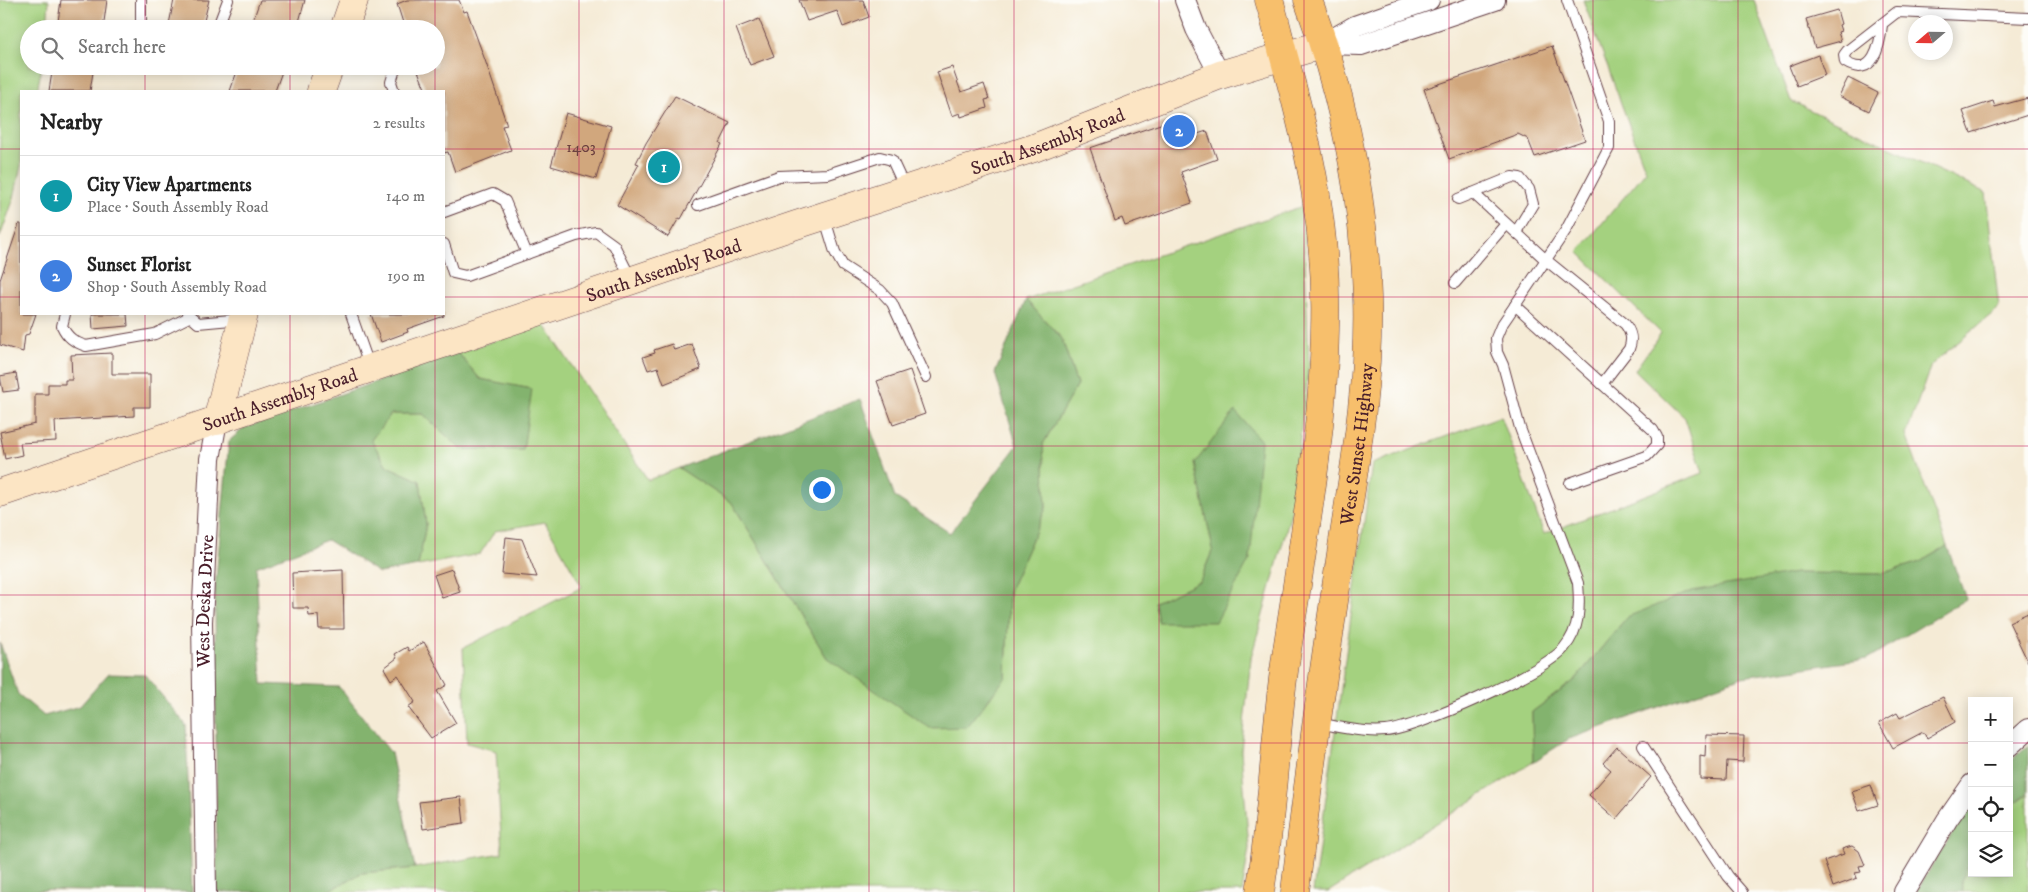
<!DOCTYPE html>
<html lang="en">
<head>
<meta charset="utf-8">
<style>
  body { margin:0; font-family:"IM FELL DW Pica",serif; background:#f2f2f2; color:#222 }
  .controls { position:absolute; right:15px; bottom:15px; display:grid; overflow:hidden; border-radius:0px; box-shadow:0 2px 12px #0003 }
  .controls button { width:45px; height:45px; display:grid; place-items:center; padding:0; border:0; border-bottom:1px solid #e0e0e0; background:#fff; color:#222; font:25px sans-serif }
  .compass { position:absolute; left:1908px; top:15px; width:45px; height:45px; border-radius:50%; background:#fff; box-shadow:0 2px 12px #0003; rotate:250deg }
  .you { position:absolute; left:821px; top:489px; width:18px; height:18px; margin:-12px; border:4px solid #fff; border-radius:50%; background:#1a73e8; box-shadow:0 0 0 8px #1a73e833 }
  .badge { display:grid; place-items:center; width:32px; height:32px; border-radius:50%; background:#0b8043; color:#fff; font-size:16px; font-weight:700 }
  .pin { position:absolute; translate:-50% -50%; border:2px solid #fff; box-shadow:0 1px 5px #0006 }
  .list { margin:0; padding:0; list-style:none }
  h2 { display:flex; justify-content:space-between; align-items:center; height:65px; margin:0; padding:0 20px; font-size:21px }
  h2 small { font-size:16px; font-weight:400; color:#767676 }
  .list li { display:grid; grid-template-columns:32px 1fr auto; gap:15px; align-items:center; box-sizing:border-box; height:80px; padding:0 20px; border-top:1px solid #e0e0e0 }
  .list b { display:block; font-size:19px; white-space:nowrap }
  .list p { margin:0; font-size:16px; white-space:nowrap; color:#767676 }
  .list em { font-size:16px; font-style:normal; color:#767676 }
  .icon { flex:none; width:28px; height:28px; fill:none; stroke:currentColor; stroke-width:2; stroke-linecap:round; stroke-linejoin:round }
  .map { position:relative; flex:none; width:2028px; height:892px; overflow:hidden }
  .search { position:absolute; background:#fff; box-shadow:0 2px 12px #0003; left:20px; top:20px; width:425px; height:55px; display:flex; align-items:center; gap:12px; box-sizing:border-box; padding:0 18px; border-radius:28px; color:#767676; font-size:19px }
  .panel { position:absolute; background:#fff; box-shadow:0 2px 12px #0003; left:20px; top:90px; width:425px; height:225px; border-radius:0px }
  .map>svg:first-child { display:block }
  .green { fill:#a4d17f; stroke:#777855; fill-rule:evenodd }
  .forest { fill:#83b36e; stroke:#66694c }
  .building { fill:#d1a77d }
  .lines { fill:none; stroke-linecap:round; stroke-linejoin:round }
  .lane-casing { stroke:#643e45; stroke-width:12 }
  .street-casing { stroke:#643e45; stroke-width:22 }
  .secondary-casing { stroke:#643e45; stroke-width:29 }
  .primary-casing { stroke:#643e45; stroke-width:29 }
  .lane { stroke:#fff; stroke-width:10 }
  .street { stroke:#fff; stroke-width:20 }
  .secondary { stroke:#fce5c4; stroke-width:28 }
  .primary { stroke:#f7bf6c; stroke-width:28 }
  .grid { fill:none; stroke:#c2185b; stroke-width:1; stroke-opacity:0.55 }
  .labels { text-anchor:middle; stroke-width:5; stroke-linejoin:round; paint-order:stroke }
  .number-label { font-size:16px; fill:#6c4140 }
  .street-label { font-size:19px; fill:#4a1f2b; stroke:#fdfcf7 }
</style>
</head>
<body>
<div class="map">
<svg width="2028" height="892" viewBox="0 0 2028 892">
  <rect width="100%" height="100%" fill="#fdfcf7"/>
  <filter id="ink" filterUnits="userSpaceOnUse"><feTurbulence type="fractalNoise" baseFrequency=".02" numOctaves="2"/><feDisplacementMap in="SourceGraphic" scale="10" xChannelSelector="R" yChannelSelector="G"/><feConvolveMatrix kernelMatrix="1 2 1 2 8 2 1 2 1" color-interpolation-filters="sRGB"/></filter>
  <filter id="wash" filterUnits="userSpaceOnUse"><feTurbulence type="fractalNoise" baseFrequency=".0096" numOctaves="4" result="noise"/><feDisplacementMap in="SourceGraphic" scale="20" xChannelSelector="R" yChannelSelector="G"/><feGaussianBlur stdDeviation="1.12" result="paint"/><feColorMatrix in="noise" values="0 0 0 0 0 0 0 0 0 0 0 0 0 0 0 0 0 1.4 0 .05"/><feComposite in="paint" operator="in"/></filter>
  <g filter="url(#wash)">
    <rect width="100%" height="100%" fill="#f5ebd6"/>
    <!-- green -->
    <g class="green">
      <polygon points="0,0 49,0 47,29 29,29 29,66 42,66 37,91 21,91 21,166 14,198 0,237"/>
      <polygon points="1583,0 1754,0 1791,101 1986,193 1999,308 1931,365 1906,435 1947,546 1920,562 1881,574 1795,573 1627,617 1575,680 1532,712 1533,762 1328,892 1313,892 1372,464 1501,416 1544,534 1703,473 1685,418 1635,370 1661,333 1578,252 1646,171"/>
      <path d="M1303,206L1309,364L1291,513L1251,658L1241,751L1249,848L1242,892H326L362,873L415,868L502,853L496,751L467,743L463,648L582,587L545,522L495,531L480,554L418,566L426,524L420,481L387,466L371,440L391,414H423L461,449L523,450L531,389L480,379L458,353L544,324L648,480L679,468L732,503L827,658L1006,677L1009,591L1046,508L1043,444L1077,385L1062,339L1026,300ZM1195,463L1250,559L1158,622L1155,602L1200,581L1213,549Z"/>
      <polygon points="2028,794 2028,892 1963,892 1960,881 1972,859 1972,873 2009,873 2009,807"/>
    </g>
    <!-- forest -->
    <g class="forest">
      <polygon points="1026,300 1062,339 1077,385 1043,444 1046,508 1009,591 1006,677 967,727 930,728 827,658 732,503 679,468 860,399 895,497 950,533 1017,446 995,373"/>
      <polygon points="458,353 480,379 532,389 523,450 461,449 423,414 391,414 371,440 387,466 420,481 426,524 418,566 379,573 327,540 256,567 262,684 339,687 391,753 415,868 362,873 326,892 217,892 215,589 229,441 244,428"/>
      <polygon points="1235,411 1261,441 1250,559 1216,622 1158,622 1155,602 1200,581 1213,549 1195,463"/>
      <polygon points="1947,546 1966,599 1867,659 1742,677 1569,739 1533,762 1532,712 1575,680 1627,617 1692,591 1795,573 1881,574 1920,562"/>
      <polygon points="0,643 18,694 44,716 80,706 108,674 145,675 186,725 192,892 0,890"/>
      <polygon points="2028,745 2028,793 2009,807 2009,762"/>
      <polygon points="1972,801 1972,859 1961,881 1963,892 1916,892"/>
    </g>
    <g id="blocks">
      <!-- building -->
      <g class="building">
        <polygon points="61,0 107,0 103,29 57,29"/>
        <polygon points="174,0 209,0 202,29 168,29"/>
        <polygon points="260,0 305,0 297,29 250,29"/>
        <polygon points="407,0 459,0 464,12 467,11 485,60 507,125 502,126 511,150 455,172 448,152 444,153 444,91 426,91 416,66 436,66 436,29 405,29 397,4"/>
        <polygon points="799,0 863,0 869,17 843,27 837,11 807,21"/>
        <polygon points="1837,10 1841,24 1839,25 1841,31 1838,32 1841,41 1815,48 1806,19"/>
        <polygon points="759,19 774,56 750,65 736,28"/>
        <polygon points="1552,46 1585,140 1535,157 1528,139 1518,134 1449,159 1424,89"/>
        <polygon points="1818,55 1825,75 1797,86 1789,66"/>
        <polygon points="53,66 94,66 90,91 49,91"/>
        <polygon points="239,66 284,66 275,91 230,91"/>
        <polygon points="952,67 961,92 984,84 989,99 985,100 987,108 961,117 960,113 952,116 937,72"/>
        <polygon points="1848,78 1878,93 1869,111 1839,96"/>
        <polygon points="675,96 730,123 720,143 722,144 681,219 679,218 668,237 617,205 639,164 636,163 646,143"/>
        <polygon points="2028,98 2028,115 1971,133 1963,111 1993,101 1995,107"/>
        <polygon points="566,113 611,126 596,179 551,166"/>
        <polygon points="1184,116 1191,136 1207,131 1217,159 1181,172 1192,203 1125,226 1122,218 1115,221 1090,148"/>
        <polygon points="19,224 21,224 21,314 36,314 29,334 25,335 23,352 0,345 0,280"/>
        <polygon points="92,314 127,314 128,326 93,329"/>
        <polygon points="371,314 444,314 444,316 407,329 408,332 381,342"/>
        <polygon points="672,344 674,350 692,344 701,369 664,384 658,367 648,370 643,357 655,353 654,350"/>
        <polygon points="112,353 112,374 150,374 150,407 134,407 134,416 55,421 56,441 20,443 22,455 5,459 0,432 35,424 35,394 48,394 48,384 65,384 65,380 72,380 71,355"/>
        <polygon points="910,370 925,414 893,425 877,381"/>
        <polygon points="16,373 19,390 3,392 0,376"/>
        <polygon points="506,537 522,539 537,577 502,574"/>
        <polygon points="452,569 460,592 442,598 434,575"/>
        <polygon points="343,570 344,629 319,629 318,615 309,616 308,608 293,608 292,573"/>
        <polygon points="2028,613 2028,662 2009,622"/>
        <polygon points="424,642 447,685 437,691 456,723 431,738 408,707 415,702 398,675 391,680 384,668 397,658 395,654 407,647 409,651"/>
        <polygon points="1943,697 1955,722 1927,738 1923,732 1893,748 1879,723 1897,713 1900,718"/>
        <polygon points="1706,735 1744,736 1743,762 1727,761 1726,780 1700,779 1700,756 1705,757"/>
        <polygon points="1617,747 1651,777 1616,819 1589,795 1611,770 1603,763"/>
        <polygon points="1871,785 1878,805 1859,811 1852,791"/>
        <polygon points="461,797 464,823 423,829 419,802"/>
        <polygon points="1852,846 1859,851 1865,865 1859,866 1861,872 1855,873 1857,878 1833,887 1824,861 1844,854 1842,849"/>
      </g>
    </g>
  </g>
  <g filter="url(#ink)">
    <use href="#blocks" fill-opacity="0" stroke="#643e45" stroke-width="1"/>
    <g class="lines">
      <!-- lane casing -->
      <g class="lane-casing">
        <g id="lane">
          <polyline points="141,0 141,29"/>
          <path d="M1882,25C1880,44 1874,80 1845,62L1844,55L1847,51L1897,12L2028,18"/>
          <polyline points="217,29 228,0"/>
          <polyline points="394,91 391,82 396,66"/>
          <path d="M1473,193L1546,260L1625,324C1631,332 1633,339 1629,349L1602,384"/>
          <polyline points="1458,199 1512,177 1520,178 1529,189 1533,204 1516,232"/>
          <polyline points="698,205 779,176 828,174 880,157 892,160 905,188"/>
          <polyline points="444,212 493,194 505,201 527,254"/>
          <polyline points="824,216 835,252 843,266 880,290 892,303 926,377"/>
          <polyline points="444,244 453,273 466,276 576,236 596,232 614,245 631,279"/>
          <polyline points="1455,283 1506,224"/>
          <polyline points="1515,305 1653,430 1657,437 1657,445 1647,456 1570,483"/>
          <path d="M65,314L62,326C67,337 74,342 86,346L155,334L189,317"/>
          <polyline points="188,314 198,323 242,319"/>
          <polyline points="351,314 370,368"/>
          <path d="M1318,723C1340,727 1363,733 1386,731C1418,728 1543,673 1564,648C1580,629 1580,607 1578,583L1520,428L1503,365L1497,352L1496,338L1501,326L1566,230L1609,148V121L1567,0"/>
          <polyline points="1643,746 1728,876 1742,892"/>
        </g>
      </g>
      <!-- street casing -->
      <g class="street-casing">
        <g id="street">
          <polyline points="1185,0 1196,29 1220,75"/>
          <polyline points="1324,44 1361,45 1495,0"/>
          <polyline points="1324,44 1355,26 1429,0"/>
          <polyline points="2009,746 2028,729"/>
          <path id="s1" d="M206,892L202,622L210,459L217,421"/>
          <polyline points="1904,892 1947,820 1972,784"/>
        </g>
      </g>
      <!-- secondary casing -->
      <g class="secondary-casing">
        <g id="secondary">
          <polyline points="344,29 354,0"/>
          <polyline points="321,91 330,66"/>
          <polyline points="217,421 244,314"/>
          <path id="s2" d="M0,493L796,225L1034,148L1220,75L1324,44"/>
        </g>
      </g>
      <!-- primary casing -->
      <g class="primary-casing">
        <g id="primary">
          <path d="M1260,892C1272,819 1274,745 1284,671C1300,558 1323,444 1325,329C1328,231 1310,150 1284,57C1279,38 1275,19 1269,0"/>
          <path id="s3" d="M1295,892C1308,779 1324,667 1341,554C1354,469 1370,383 1367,297C1364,196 1343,95 1308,0"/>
        </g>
      </g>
      <!-- lane -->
      <use href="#lane" class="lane"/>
      <!-- street -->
      <use href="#street" class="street"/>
      <!-- secondary -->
      <use href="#secondary" class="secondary"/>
      <!-- primary -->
      <use href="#primary" class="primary"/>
    </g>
  </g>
  <!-- grid -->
  <path class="grid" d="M145,0V29M290,0V29M435,0V29M579,0V892M724,0V892M869,0V892M1014,0V892M1159,0V892M1304,0V892M1449,0V892M1593,0V892M1738,0V892M1883,0V892M145,66V91M290,66V91M435,66V91M0,149H21M444,149H2028M0,297H21M444,297H2028M145,314V892M290,314V892M435,314V892M0,446H2028M0,595H2028M0,743H1972M2009,743H2028"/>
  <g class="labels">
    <!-- number labels -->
    <g class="number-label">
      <text x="581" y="152">1403</text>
    </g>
    <!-- street labels -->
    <g class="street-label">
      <text dy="7" stroke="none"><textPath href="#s2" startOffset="1105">South Assembly Road</textPath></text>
      <text dy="7" stroke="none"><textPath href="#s2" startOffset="700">South Assembly Road</textPath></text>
      <text dy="7" stroke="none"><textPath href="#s2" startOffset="295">South Assembly Road</textPath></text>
      <text dy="7" stroke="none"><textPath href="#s3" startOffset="452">West Sunset Highway</textPath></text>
      <text dy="7" stroke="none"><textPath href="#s1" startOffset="291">West Deska Drive</textPath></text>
    </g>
  </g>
</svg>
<div class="controls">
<button>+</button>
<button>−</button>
<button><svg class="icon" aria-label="locate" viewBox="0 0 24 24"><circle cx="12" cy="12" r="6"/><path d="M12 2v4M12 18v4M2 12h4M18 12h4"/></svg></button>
<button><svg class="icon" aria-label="layers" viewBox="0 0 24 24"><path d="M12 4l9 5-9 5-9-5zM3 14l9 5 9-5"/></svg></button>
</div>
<svg class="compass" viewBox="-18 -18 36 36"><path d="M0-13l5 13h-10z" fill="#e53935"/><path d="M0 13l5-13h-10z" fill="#767676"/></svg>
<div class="you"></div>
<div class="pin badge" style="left:664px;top:167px;background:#0f9aa8">1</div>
<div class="pin badge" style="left:1179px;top:131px;background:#3f7fe0">2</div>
<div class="search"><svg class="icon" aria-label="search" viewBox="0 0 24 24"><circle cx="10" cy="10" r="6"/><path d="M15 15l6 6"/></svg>Search here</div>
<section class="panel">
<h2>Nearby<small>2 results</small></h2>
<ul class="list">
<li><span class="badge" style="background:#0f9aa8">1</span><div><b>City View Apartments</b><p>Place · South Assembly Road</p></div><em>140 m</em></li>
<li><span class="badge" style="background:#3f7fe0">2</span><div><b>Sunset Florist</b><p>Shop · South Assembly Road</p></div><em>190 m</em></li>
</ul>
</section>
</div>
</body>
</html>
